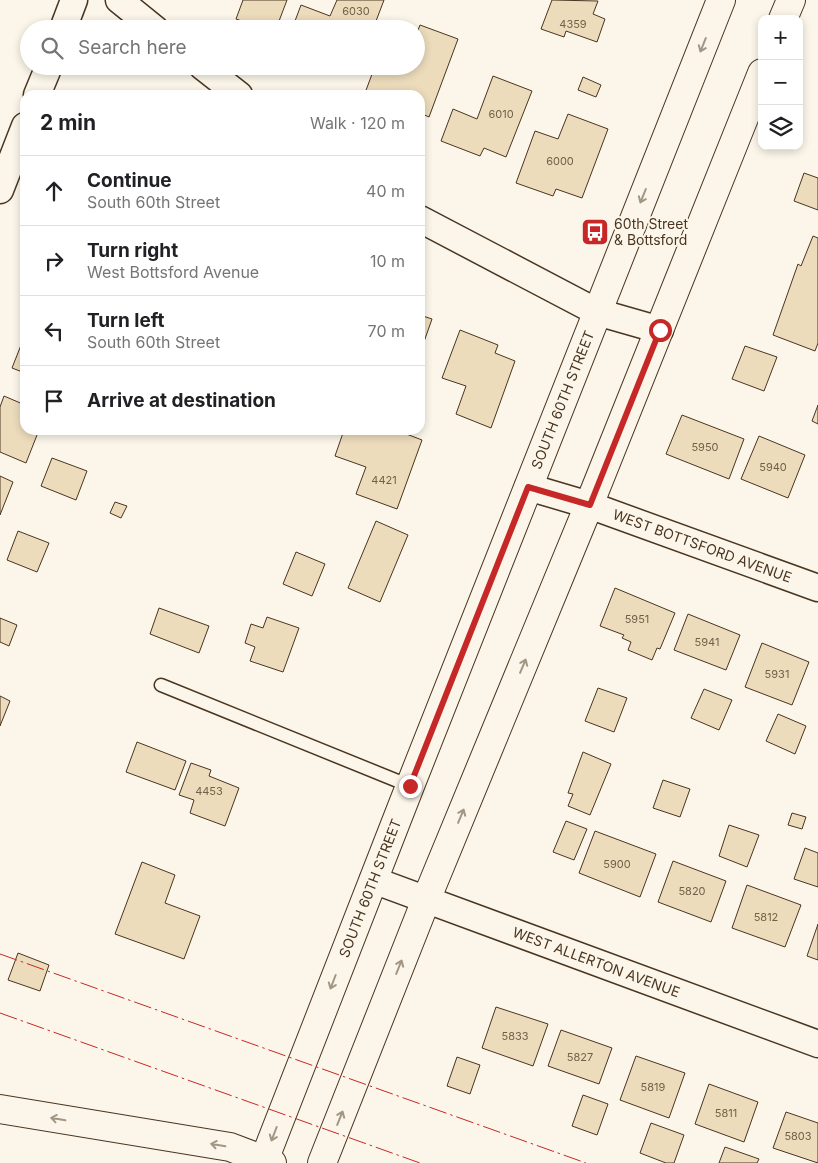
<!DOCTYPE html>
<html lang="en">
<head>
<meta charset="utf-8">
<style>
  body { margin:0; font-family:Inter,sans-serif; background:#f2f2f2; color:#202124 }
  .controls { position:absolute; right:15px; top:15px; display:grid; overflow:hidden; border-radius:10px; box-shadow:0 2px 8px #0003 }
  .controls button { width:45px; height:45px; display:grid; place-items:center; padding:0; border:0; border-bottom:1px solid #e0e0e0; background:#fff; color:#202124; font:25px sans-serif }
  .stop { position:absolute; width:15px; height:15px; margin:-11px; border:4px solid #c62828; border-radius:50%; background:#fff }
  .stop.end { background:#c62828; border-color:#fff; box-shadow:0 1px 5px #0008 }
  .list { margin:0; padding:0; list-style:none }
  h2 { display:flex; justify-content:space-between; align-items:center; height:65px; margin:0; padding:0 20px; font-size:21px }
  h2 small { font-size:16px; font-weight:400; color:#757577 }
  .list li { display:grid; grid-template-columns:32px 1fr auto; gap:15px; align-items:center; box-sizing:border-box; height:70px; padding:0 20px; border-top:1px solid #e0e0e0 }
  .list b { display:block; font-size:19px; white-space:nowrap }
  .list p { margin:0; font-size:16px; white-space:nowrap; color:#757577 }
  .list em { font-size:16px; font-style:normal; color:#757577 }
  .icon { flex:none; width:28px; height:28px; fill:none; stroke:currentColor; stroke-width:2; stroke-linecap:round; stroke-linejoin:round }
  .map { position:relative; flex:none; width:818px; height:1163px; overflow:hidden }
  .search { position:absolute; background:#fff; box-shadow:0 2px 8px #0003; left:20px; top:20px; width:405px; height:55px; display:flex; align-items:center; gap:12px; box-sizing:border-box; padding:0 18px; border-radius:28px; color:#757577; font-size:19px }
  .panel { position:absolute; background:#fff; box-shadow:0 2px 8px #0003; left:20px; top:90px; width:405px; height:345px; border-radius:15px }
  .map>svg:first-child { display:block }
  .building { fill:#ecdcbc; stroke:#4a3520 }
  .lines { fill:none; stroke-linecap:round; stroke-linejoin:round }
  .lane-casing { stroke:#4a3520; stroke-width:15 }
  .street-casing { stroke:#4a3520; stroke-width:29 }
  .secondary-casing { stroke:#4a3520; stroke-width:30 }
  .highway-casing { stroke:#4a3520; stroke-width:30 }
  .lane { stroke:#fbf6e9; stroke-width:12 }
  .street { stroke:#fbf6e9; stroke-width:26 }
  .secondary { stroke:#fbf6e9; stroke-width:28 }
  .highway { stroke:#fbf6e9; stroke-width:28 }
  .power { stroke:#c62828; stroke-width:1; stroke-dasharray:18 4 2.5 4; stroke-linecap:butt }
  .oneway { stroke:#a29684 }
  .route { stroke:#c62828; stroke-width:6 }
  .labels { text-anchor:middle; stroke-width:4; stroke-linejoin:round; paint-order:stroke }
  .number-label { font-size:11px; fill:#725f47 }
  .poi-label { font-size:14px; fill:#4a3520; stroke:#fbf6e9; text-anchor:start }
  .street-label { font-size:14px; fill:#4a3520; stroke:#fbf6e9 }
</style>
</head>
<body>
<div class="map">
<svg width="818" height="1163" viewBox="0 0 818 1163">
  <rect width="100%" height="100%" fill="#fbf6e9"/>
  <!-- building -->
  <g class="building">
    <polygon points="243,0 287,0 276,29 264,29 236,19"/>
    <polygon points="337,0 384,0 373,29 292,29 301,5 330,16"/>
    <polygon points="552,0 598,1 593,14 605,19 597,42 566,31 564,37 541,29"/>
    <polygon points="420,25 458,39 429,117 420,113 420,95 371,95 365,93 375,66 416,66 416,35"/>
    <polygon points="493,76 532,91 506,157 484,148 480,156 441,141 453,109 477,119"/>
    <polygon points="583,77 601,85 596,97 578,90"/>
    <polygon points="568,114 608,129 582,198 556,189 553,196 516,183 535,131 558,139"/>
    <polygon points="804,173 818,178 818,210 794,201"/>
    <polygon points="813,236 818,238 818,343 815,351 773,335 798,264 801,266"/>
    <polygon points="420,315 432,319 420,353"/>
    <polygon points="460,330 498,345 495,353 515,361 491,428 456,414 466,386 442,378"/>
    <polygon points="25,335 25,373 12,368"/>
    <polygon points="745,346 777,357 764,391 732,379"/>
    <polygon points="4,396 25,405 25,430 39,430 26,463 0,452 0,407"/>
    <polygon points="818,405 818,424 812,421"/>
    <polygon points="682,415 744,439 729,479 666,454"/>
    <polygon points="344,430 396,430 422,440 397,509 356,494 366,467 335,456"/>
    <polygon points="759,436 805,455 788,498 741,479"/>
    <polygon points="52,458 87,471 76,500 41,486"/>
    <polygon points="0,476 13,482 0,515"/>
    <polygon points="115,502 127,506 121,518 110,513"/>
    <polygon points="376,521 408,535 380,602 348,588"/>
    <polygon points="18,531 49,543 37,572 7,560"/>
    <polygon points="296,552 325,564 312,596 283,584"/>
    <polygon points="615,588 675,613 660,649 657,648 652,660 628,650 631,642 622,638 624,635 600,626"/>
    <polygon points="159,608 209,626 199,653 150,634"/>
    <polygon points="688,614 740,635 726,670 674,650"/>
    <polygon points="267,617 299,628 283,672 250,661 255,647 245,643 251,624 263,628"/>
    <polygon points="0,618 17,625 9,646 0,642"/>
    <polygon points="762,643 809,662 792,705 745,687"/>
    <polygon points="598,688 627,698 614,732 585,721"/>
    <polygon points="704,689 732,700 719,730 691,718"/>
    <polygon points="0,696 10,701 0,726"/>
    <polygon points="778,714 806,726 795,754 766,741"/>
    <polygon points="137,742 186,761 175,790 126,772"/>
    <polygon points="583,752 611,764 590,815 568,806 573,794 568,793"/>
    <polygon points="191,763 211,770 209,776 239,788 225,826 190,813 194,800 179,795"/>
    <polygon points="663,780 690,789 680,817 653,808"/>
    <polygon points="792,813 806,817 802,829 788,825"/>
    <polygon points="566,821 587,829 574,860 553,852"/>
    <polygon points="729,825 759,835 747,867 719,856"/>
    <polygon points="595,831 656,854 640,897 579,873"/>
    <polygon points="805,848 818,853 818,887 794,879"/>
    <polygon points="673,861 726,881 711,922 658,902"/>
    <polygon points="142,862 175,875 165,903 200,916 184,959 115,934"/>
    <polygon points="747,885 801,905 785,947 732,928"/>
    <polygon points="818,924 818,960 807,956"/>
    <polygon points="18,953 49,965 40,991 8,980"/>
    <polygon points="496,1007 548,1024 533,1066 482,1048"/>
    <polygon points="561,1030 612,1048 599,1084 548,1066"/>
    <polygon points="636,1056 685,1073 669,1118 620,1100"/>
    <polygon points="457,1057 480,1065 470,1094 447,1086"/>
    <polygon points="709,1084 758,1102 744,1142 695,1124"/>
    <polygon points="583,1095 608,1104 597,1135 572,1126"/>
    <polygon points="786,1112 818,1123 818,1163 773,1148"/>
    <polygon points="651,1123 684,1135 674,1163 666,1163 640,1153"/>
    <polygon points="725,1147 759,1159 757,1163 719,1163"/>
  </g>
  <g class="lines">
    <!-- lane casing -->
    <g class="lane-casing">
      <polyline id="lane" points="161,685 410,786"/>
    </g>
    <!-- street casing -->
    <g class="street-casing">
      <g id="street">
        <polyline points="119,0 155,29"/>
        <polyline points="63,29 74,0"/>
        <polyline points="202,66 239,95"/>
        <polyline points="37,95 49,66"/>
        <polyline points="0,190 25,126"/>
        <polyline points="420,219 597,312 660,330"/>
        <path id="s1" d="M528,487L589,505L818,588"/>
        <path id="s2" d="M373,880L818,1044"/>
      </g>
    </g>
    <!-- secondary casing -->
    <g class="secondary-casing">
      <g id="secondary">
        <polyline points="783,19 791,0"/>
        <path id="s3" d="M263,1163L410,786L721,0"/>
        <polyline points="322,1163 426,900 589,505 762,73"/>
      </g>
    </g>
    <!-- highway casing -->
    <g class="highway-casing">
      <polyline id="highway" points="0,1109 230,1147 272,1163"/>
    </g>
    <!-- lane -->
    <use href="#lane" class="lane"/>
    <!-- street -->
    <use href="#street" class="street"/>
    <!-- secondary -->
    <use href="#secondary" class="secondary"/>
    <!-- highway -->
    <use href="#highway" class="highway"/>
    <!-- power -->
    <g class="power">
      <polyline points="0,954 586,1163"/>
      <polyline points="0,1013 420,1163"/>
    </g>
  </g>
  <!-- one-way arrows -->
  <defs><path id="oneway-shaft" d="M-6 0H5M1.5-3L5.5 0L1.5 3" fill="none" stroke-width="1.6" stroke-linecap="round" stroke-linejoin="round" transform="scale(1.25)"/></defs>
  <g class="oneway">
    <use href="#oneway-shaft" transform="translate(703 45) rotate(112)"/>
    <use href="#oneway-shaft" transform="translate(643 196) rotate(112)"/>
    <use href="#oneway-shaft" transform="translate(523 666) rotate(-67)"/>
    <use href="#oneway-shaft" transform="translate(461 816) rotate(-67)"/>
    <use href="#oneway-shaft" transform="translate(399 967) rotate(-68)"/>
    <use href="#oneway-shaft" transform="translate(333 982) rotate(111)"/>
    <use href="#oneway-shaft" transform="translate(340 1118) rotate(-68)"/>
    <use href="#oneway-shaft" transform="translate(58 1119) rotate(-170)"/>
    <use href="#oneway-shaft" transform="translate(274 1134) rotate(111)"/>
    <use href="#oneway-shaft" transform="translate(218 1145) rotate(-170)"/>
  </g>
  <g class="lines">
    <!-- route -->
    <polyline class="route" points="410,786 528,487 590,505 660,330"/>
  </g>
  <!-- icons -->
  <defs>
    <g id="bus-square" transform="scale(1.4375)"><rect x="-9" y="-9" width="18" height="18" rx="4" fill="#c62828" stroke="#fbf6e9"/><path d="M-5-6H5V4H4V6H2V4H-2V6H-4V4H-5ZM-3.5-4V0h7V-4ZM-3.5 1.2v1.5H-2V1.2ZM2 1.2v1.5H3.5V1.2Z" fill="#fff"/></g>
  </defs>
  <g fill-rule="evenodd">
    <use href="#bus-square" x="595" y="232"/>
  </g>
  <g class="labels">
    <!-- number labels -->
    <g class="number-label">
      <text x="356" y="15">6030</text>
      <text x="573" y="28">4359</text>
      <text x="501" y="118">6010</text>
      <text x="560" y="165">6000</text>
      <text x="705" y="451">5950</text>
      <text x="773" y="471">5940</text>
      <text x="384" y="484">4421</text>
      <text x="637" y="623">5951</text>
      <text x="707" y="646">5941</text>
      <text x="777" y="678">5931</text>
      <text x="209" y="795">4453</text>
      <text x="617" y="868">5900</text>
      <text x="692" y="895">5820</text>
      <text x="766" y="921">5812</text>
      <text x="515" y="1040">5833</text>
      <text x="580" y="1061">5827</text>
      <text x="653" y="1091">5819</text>
      <text x="726" y="1117">5811</text>
      <text x="798" y="1140">5803</text>
    </g>
    <!-- poi labels -->
    <g class="poi-label">
      <text x="614" y="229">60th Street<tspan x="614" dy="16">&amp; Bottsford</tspan></text>
    </g>
    <!-- street labels -->
    <g class="street-label">
      <text dy="5" stroke="none"><textPath href="#s3" startOffset="820">SOUTH 60TH STREET</textPath></text>
      <text dy="5" stroke="none"><textPath href="#s1" startOffset="184">WEST BOTTSFORD AVENUE</textPath></text>
      <text dy="5" stroke="none"><textPath href="#s3" startOffset="295">SOUTH 60TH STREET</textPath></text>
      <text dy="5" stroke="none"><textPath href="#s2" startOffset="238">WEST ALLERTON AVENUE</textPath></text>
    </g>
  </g>
</svg>
<div class="controls">
<button>+</button>
<button>−</button>
<button><svg class="icon" aria-label="layers" viewBox="0 0 24 24"><path d="M12 4l9 5-9 5-9-5zM3 14l9 5 9-5"/></svg></button>
</div>
<div class="stop" style="left:660px;top:330px"></div>
<div class="stop end" style="left:410px;top:786px"></div>
<div class="search"><svg class="icon" aria-label="search" viewBox="0 0 24 24"><circle cx="10" cy="10" r="6"/><path d="M15 15l6 6"/></svg>Search here</div>
<section class="panel">
<h2>2 min<small>Walk · 120 m</small></h2>
<ul class="list">
<li><svg class="icon" aria-label="ahead" viewBox="0 0 24 24"><path d="M12 20V5M6 11l6-6 6 6"/></svg><div><b>Continue</b><p>South 60th Street</p></div><em>40 m</em></li>
<li><svg class="icon" aria-label="right" viewBox="0 0 24 24"><path d="M7 20v-9h11M14 6l5 5-5 5"/></svg><div><b>Turn right</b><p>West Bottsford Avenue</p></div><em>10 m</em></li>
<li><svg class="icon" aria-label="left" viewBox="0 0 24 24"><path d="M17 20v-9H6M10 6l-5 5 5 5"/></svg><div><b>Turn left</b><p>South 60th Street</p></div><em>70 m</em></li>
<li><svg class="icon" aria-label="arrive" viewBox="0 0 24 24"><path d="M6 21V4h12l-3 4 3 4H6"/></svg><div><b>Arrive at destination</b></div></li>
</ul>
</section>
</div>
</body>
</html>
